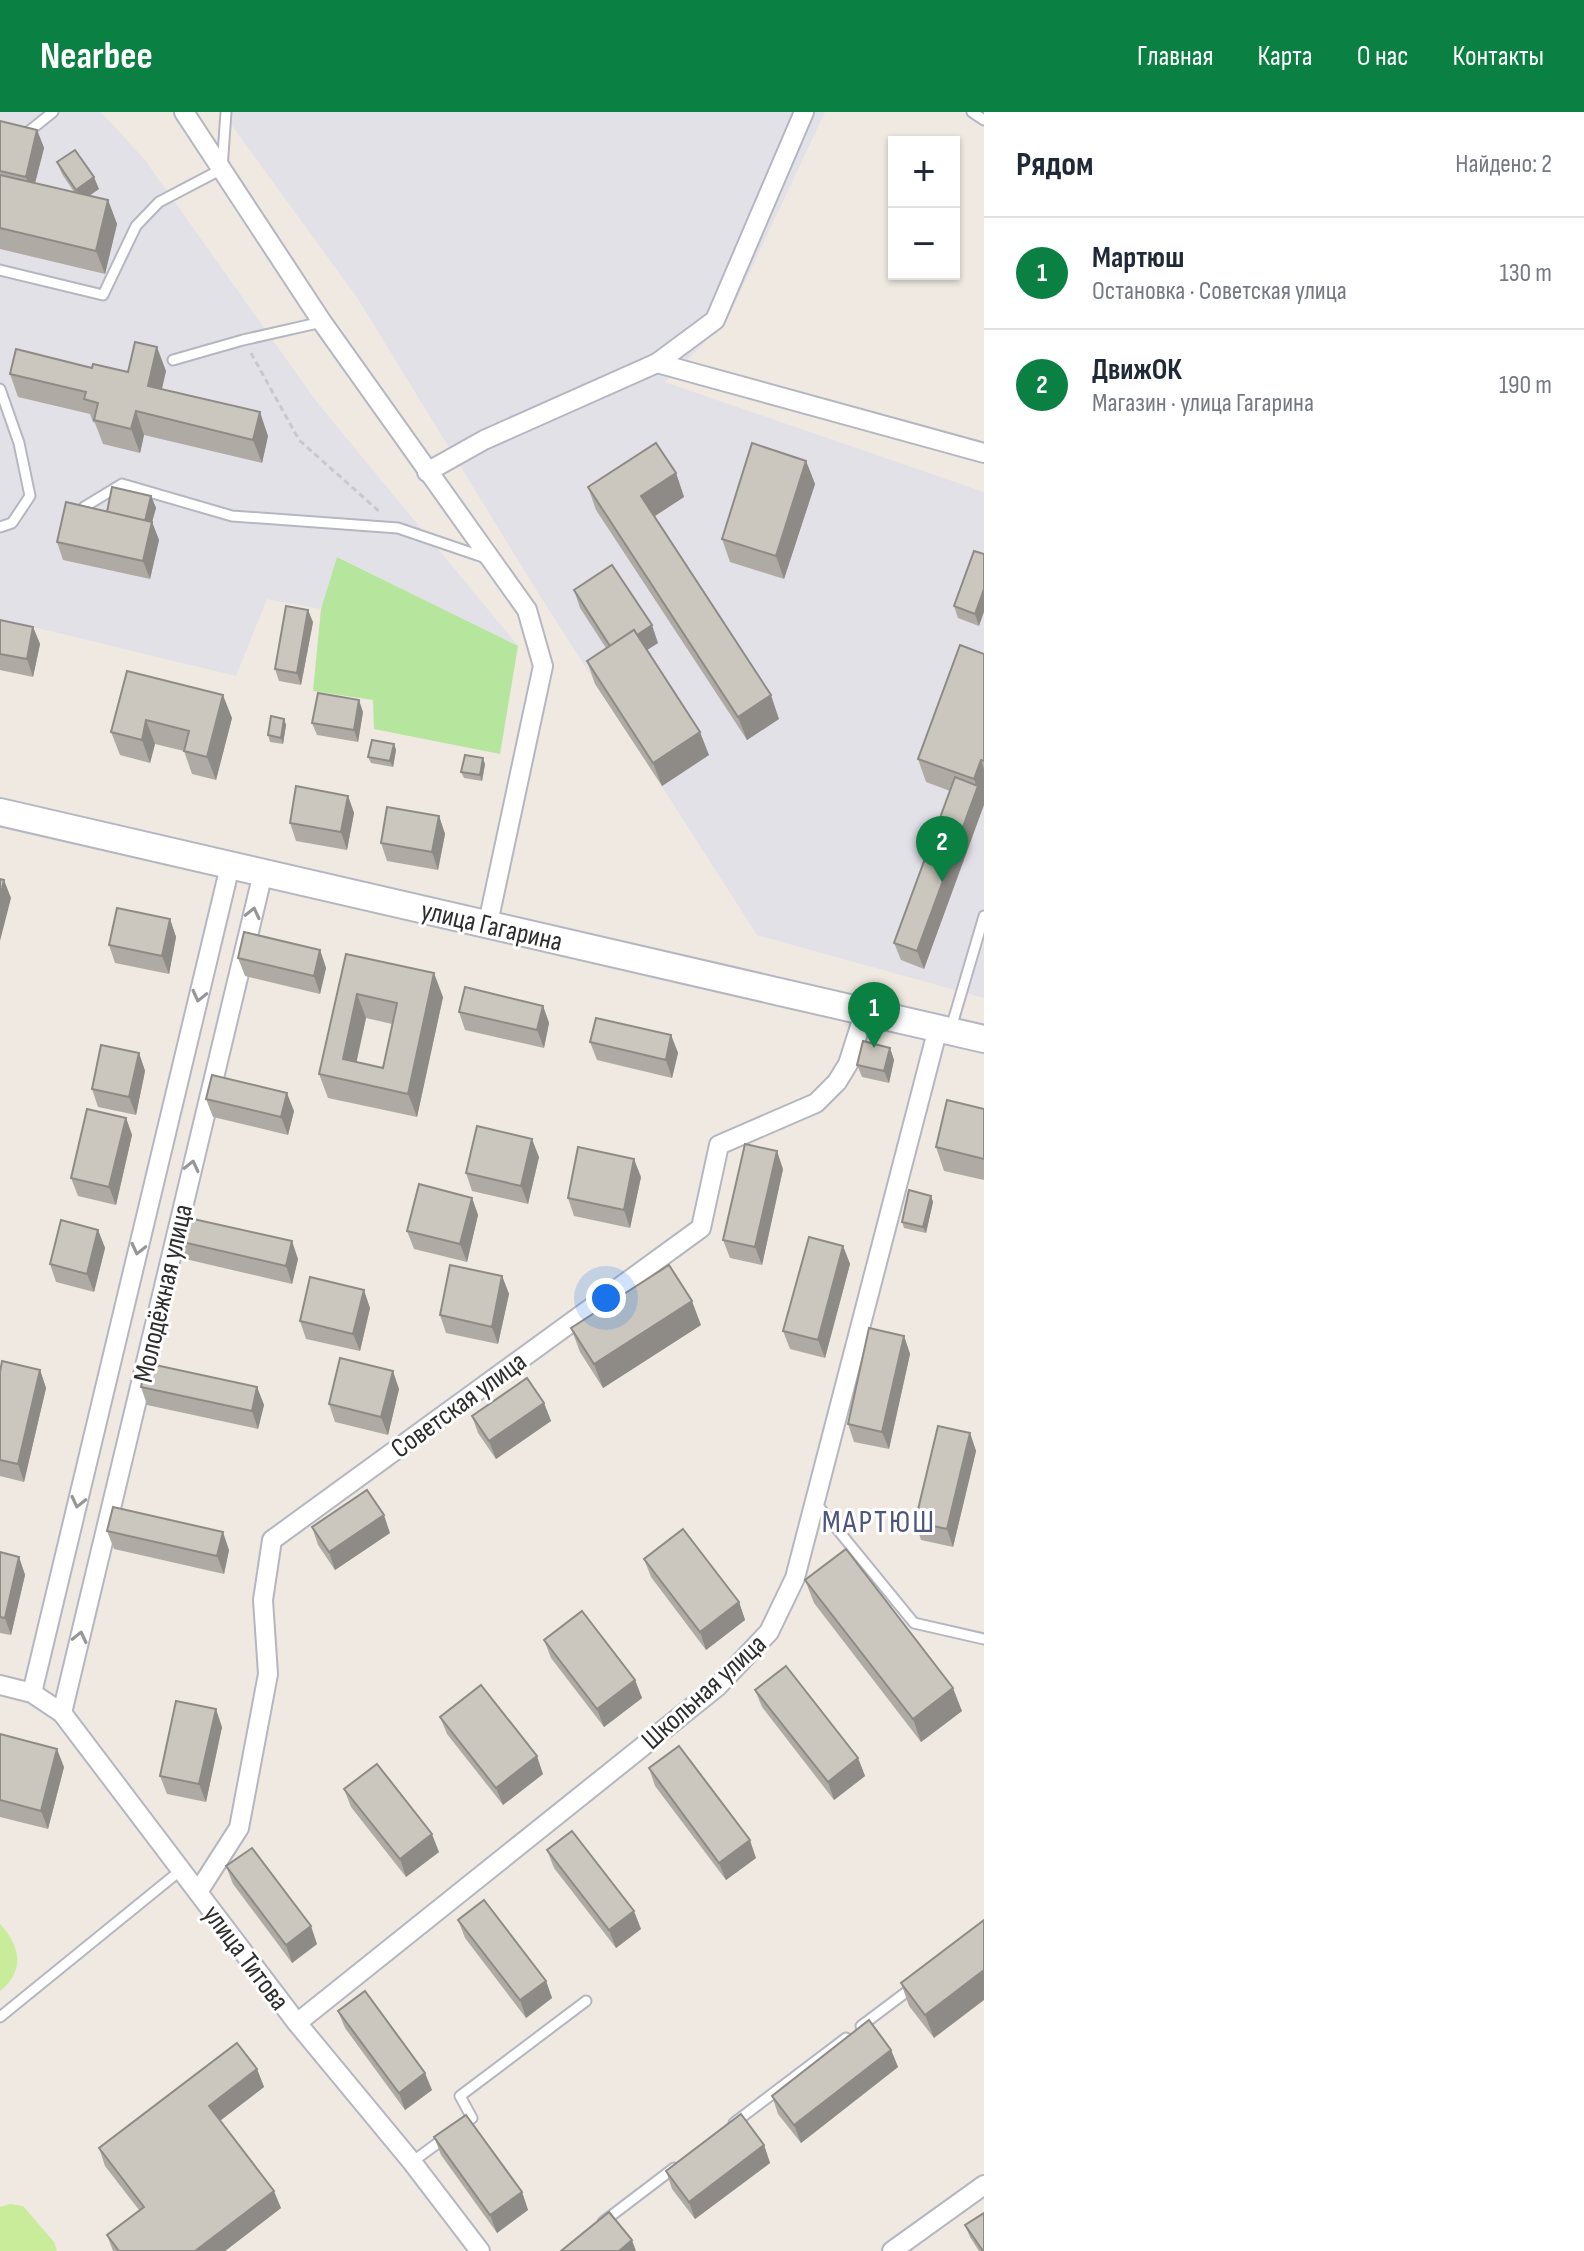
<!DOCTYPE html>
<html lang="ru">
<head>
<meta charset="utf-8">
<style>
  body { margin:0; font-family:"Sofia Sans Condensed",sans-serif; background:#f2f2f3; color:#1f2937 }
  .controls { position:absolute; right:24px; top:24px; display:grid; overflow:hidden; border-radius:0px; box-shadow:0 2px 6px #0004 }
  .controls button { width:72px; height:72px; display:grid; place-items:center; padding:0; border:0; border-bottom:2px solid #e0e1e3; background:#fff; color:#1f2937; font:40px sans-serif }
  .you { position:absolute; left:606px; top:1186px; width:28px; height:28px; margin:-20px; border:6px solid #fff; border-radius:50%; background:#1a73e8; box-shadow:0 0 0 12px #1a73e833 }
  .badge { display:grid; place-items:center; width:52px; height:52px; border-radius:50%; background:#0b8043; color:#fff; font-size:26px; font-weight:700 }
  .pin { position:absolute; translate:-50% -66px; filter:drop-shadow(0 2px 4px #0008) }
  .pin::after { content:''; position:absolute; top:42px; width:28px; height:24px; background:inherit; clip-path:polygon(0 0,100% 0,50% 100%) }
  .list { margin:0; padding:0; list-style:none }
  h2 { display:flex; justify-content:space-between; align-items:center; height:104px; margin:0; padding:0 32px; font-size:34px }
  h2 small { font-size:26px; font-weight:400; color:#747a83 }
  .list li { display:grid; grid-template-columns:52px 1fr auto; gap:24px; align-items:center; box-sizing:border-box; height:112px; padding:0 32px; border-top:2px solid #e0e1e3 }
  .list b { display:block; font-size:30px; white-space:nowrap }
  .list p { margin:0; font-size:26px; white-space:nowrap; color:#747a83 }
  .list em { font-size:26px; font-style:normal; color:#747a83 }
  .map { position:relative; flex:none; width:984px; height:2139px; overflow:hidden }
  header { display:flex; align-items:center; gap:48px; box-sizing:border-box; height:112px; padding:0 40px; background:#0b8043; color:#fff }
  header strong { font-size:38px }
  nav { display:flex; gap:44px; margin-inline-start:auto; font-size:28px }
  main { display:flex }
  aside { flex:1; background:#fff }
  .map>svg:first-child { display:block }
  .industrial { fill:#e3e1e8 }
  .green { fill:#b6e59e }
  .pitch { fill:#c9ec9a }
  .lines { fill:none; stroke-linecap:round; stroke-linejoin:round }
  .service-casing { stroke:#b4b7c1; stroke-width:13 }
  .minor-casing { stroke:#b4b7c1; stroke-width:22 }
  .secondary-casing { stroke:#b4b7c1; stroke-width:30 }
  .path { stroke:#c9c9c9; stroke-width:3; stroke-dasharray:6 4; stroke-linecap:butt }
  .service { stroke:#fff; stroke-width:9 }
  .minor { stroke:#fff; stroke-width:18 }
  .secondary { stroke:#fff; stroke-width:26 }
  .wall { fill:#afaba4; fill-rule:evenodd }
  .shaded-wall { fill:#8e8b86 }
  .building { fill:#cbc7bf; stroke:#8e8b86; stroke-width:2; fill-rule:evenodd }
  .oneway { stroke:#969696 }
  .labels { text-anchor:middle; stroke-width:6; stroke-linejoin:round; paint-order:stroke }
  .street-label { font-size:28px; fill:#2e2e2e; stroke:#fff }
  .quarter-label { font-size:32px; letter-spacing:2px; fill:#4d5680; stroke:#fff }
</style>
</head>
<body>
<header>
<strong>Nearbee</strong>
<nav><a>Главная</a><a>Карта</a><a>О нас</a><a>Контакты</a></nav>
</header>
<main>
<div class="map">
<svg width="984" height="2139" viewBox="0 0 984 2139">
  <rect width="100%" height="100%" fill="#efe9e1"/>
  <!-- industrial -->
  <g class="industrial">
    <polygon points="0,0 101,0 145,48 316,289 518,534 338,445 321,497 267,487 236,564 0,507"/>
    <polygon points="222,0 825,0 727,208 665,270 984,380 984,886 757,823 535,476 358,187"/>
  </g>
  <!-- green -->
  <polygon class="green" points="337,445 518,534 500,642 374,617 373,588 313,579 321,497"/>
  <!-- pitch -->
  <g class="pitch">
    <path d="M0,1812C21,1835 25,1859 0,1879Z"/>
    <polygon points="10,2092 23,2094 54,2130 57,2139 0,2139 0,2095"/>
  </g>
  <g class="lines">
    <!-- service casing -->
    <g class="service-casing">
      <g id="service">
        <polyline points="972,0 984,8"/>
        <polyline points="28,20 53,0"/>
        <polyline points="0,158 103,183 136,114 159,90 222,57 226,0"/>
        <polyline points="173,248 243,228 322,210"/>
        <polyline points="0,277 19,331 30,384 12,411 0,415"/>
        <polyline points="84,395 122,372 232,404 398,416 486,446"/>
        <polyline points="951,916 984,804"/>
        <polyline points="815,1390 914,1511 984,1527"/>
        <polyline points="0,1905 181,1758"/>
        <polyline points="861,1914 913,1875"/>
        <polyline points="734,2011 846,1926"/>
        <polyline points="461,2014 472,2006 460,1984 586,1889"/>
        <polyline points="412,2050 446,2025"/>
        <polyline points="603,2110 674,2056"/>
      </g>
    </g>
    <!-- minor casing -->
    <g class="minor-casing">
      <g id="minor">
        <polyline points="184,0 322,210 527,498 543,554 488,811"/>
        <polyline points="657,251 984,341"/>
        <polyline points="427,360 484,328 657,251 715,208 804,0"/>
        <polyline points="0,1573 32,1581 62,1601 297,1911 412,2050 480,2139"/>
        <polyline points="32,1581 230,754"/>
        <polyline points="62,1601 263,761"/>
        <polyline points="198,1780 239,1716 268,1562 263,1488 272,1428 701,1116 719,1033 816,991 837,970 848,952 865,899"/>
        <polyline points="297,1911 717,1575 769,1520 795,1466 938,916"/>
        <polyline points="892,2139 984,2073"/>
      </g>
    </g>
    <!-- secondary casing -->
    <g class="secondary-casing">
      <polyline id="secondary" points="0,700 984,927"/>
    </g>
    <!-- path -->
    <polyline class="path" points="251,241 299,328 381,401"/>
    <!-- service -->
    <use href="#service" class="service"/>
    <!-- minor -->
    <use href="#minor" class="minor"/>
    <!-- secondary -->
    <use href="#secondary" class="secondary"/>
  </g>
  <!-- wall -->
  <g class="wall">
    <polygon points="0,9 37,18 44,36 35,71 74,80 62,62 57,50 99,77 89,84 108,88 117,112 105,162 0,137"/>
    <polygon points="92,256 128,260 166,259 162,277 268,324 262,351 144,323 140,341 103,332 95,311 93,310 90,302 18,285 10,262"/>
    <polygon points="806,349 815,372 784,467 730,450 722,427"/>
    <polygon points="676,361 684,385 654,404 779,607 747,628 596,398 588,375"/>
    <polygon points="151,384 156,396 152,410 159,428 150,467 63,448 57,430 107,400"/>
    <polygon points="974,439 979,514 958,506 954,494"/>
    <polygon points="574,478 658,531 647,538 709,643 662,674 595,572 587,549 606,536 580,496"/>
    <polygon points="0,508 33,515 40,532 33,565 0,558"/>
    <polygon points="313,510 301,573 279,569 275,557"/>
    <polygon points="984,542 984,685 924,857 901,848 894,831 950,679 926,670 918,647"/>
    <polygon points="127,559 232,606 216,668 192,662 184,639 155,632 150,651 120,643 111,620"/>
    <polygon points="363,600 358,630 317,623 312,611"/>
    <polygon points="284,607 286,613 283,632 270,630 268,623"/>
    <polygon points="394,632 396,638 393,655 371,651 368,645"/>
    <polygon points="485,652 482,669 464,666 461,660"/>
    <polygon points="348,684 354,701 347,738 296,729 290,711"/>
    <polygon points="439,704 445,722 438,758 387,749 381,731"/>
    <polygon points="170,807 176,825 169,862 115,851 109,833"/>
    <polygon points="320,838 326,856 320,882 245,864 238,846"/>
    <path d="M346,842L443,885L417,1005L328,986L319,962ZM366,906L392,912L383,956L356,950Z"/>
    <polygon points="543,894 549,911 544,936 465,918 459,900"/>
    <polygon points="671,923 678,941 672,966 597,948 590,930"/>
    <polygon points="890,936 894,948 889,971 862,965 857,953"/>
    <polygon points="139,941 145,959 136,1003 98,995 92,977"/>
    <polygon points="206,987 294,999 288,1023 213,1005"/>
    <polygon points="984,997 984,1068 944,1059 936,1035"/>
    <polygon points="126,1006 132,1023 116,1093 78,1084 71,1066"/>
    <polygon points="539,1045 528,1092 472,1079 466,1061"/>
    <polygon points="783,1057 762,1153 730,1146 723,1128"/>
    <polygon points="641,1065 630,1116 574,1104 568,1086"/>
    <polygon points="931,1084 933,1090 926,1121 904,1116 902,1110"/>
    <polygon points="472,1086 478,1103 467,1150 414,1137 407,1119"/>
    <polygon points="98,1118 105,1136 94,1180 56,1170 50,1152"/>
    <polygon points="174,1128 298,1147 292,1172 181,1146"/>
    <polygon points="843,1134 850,1152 825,1246 790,1237 783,1219"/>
    <polygon points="502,1164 509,1182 498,1232 446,1221 440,1203"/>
    <polygon points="370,1196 360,1239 306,1227 300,1209"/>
    <polygon points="701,1213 603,1276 580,1240 571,1216"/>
    <polygon points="904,1224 910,1242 889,1337 854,1330 848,1312"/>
    <polygon points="40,1258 46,1276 24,1370 0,1364 0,1260"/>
    <polygon points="141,1275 257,1275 264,1293 258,1317 147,1293"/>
    <polygon points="399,1277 388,1323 335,1310 329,1292"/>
    <polygon points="544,1291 551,1309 496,1347 478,1321 472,1304"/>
    <polygon points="970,1321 976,1339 953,1435 921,1428 915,1410"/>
    <polygon points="312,1415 390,1421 335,1458 318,1433"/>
    <polygon points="107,1419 229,1438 224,1462 114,1437"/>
    <polygon points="0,1440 19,1445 25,1463 11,1523 0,1521"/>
    <polygon points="644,1447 739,1490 745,1508 706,1538 651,1465"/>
    <polygon points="805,1468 962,1599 921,1630 814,1491"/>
    <polygon points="544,1528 635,1568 642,1586 604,1615 551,1546"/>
    <polygon points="755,1578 858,1646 865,1664 834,1688 762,1595"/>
    <polygon points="440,1605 543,1662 503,1693 447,1622"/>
    <polygon points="222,1615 206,1690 167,1682 160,1664"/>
    <polygon points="0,1622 64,1655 48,1717 0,1705"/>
    <polygon points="649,1656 756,1746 726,1768 655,1674"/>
    <polygon points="344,1677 439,1740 406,1765 351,1695"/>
    <polygon points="547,1738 641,1817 616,1836 554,1756"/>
    <polygon points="226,1754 317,1832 292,1851 233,1772"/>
    <polygon points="458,1808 546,1869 552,1886 526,1906 465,1826"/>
    <polygon points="984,1808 934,1926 909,1894 901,1871"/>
    <polygon points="338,1899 432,1978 405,1998 345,1916"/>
    <polygon points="891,1938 898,1955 801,2031 778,2002 772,1984"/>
    <polygon points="257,1957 264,1975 220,2008 281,2096 225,2139 113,2139 107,2123 139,2098 105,2054 99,2036"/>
    <polygon points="434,2025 522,2080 528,2098 497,2121 441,2043"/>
    <polygon points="764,2033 770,2051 695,2107 672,2077 666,2059"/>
    <polygon points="965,2113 984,2139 979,2139 970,2125"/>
  </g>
  <!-- shaded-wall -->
  <g class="shaded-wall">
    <polygon points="37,18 44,36 32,83 26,65"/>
    <polygon points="94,65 99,77 80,90 76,78"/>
    <polygon points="108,88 117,112 105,162 96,139"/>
    <polygon points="157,235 166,259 157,297 148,274"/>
    <polygon points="136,299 144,323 140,341 131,317"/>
    <polygon points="260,300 268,324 262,351 253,328"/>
    <polygon points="806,349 815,372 784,467 776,444"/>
    <polygon points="676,361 684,385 649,408 641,384"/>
    <polygon points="151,384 156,396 152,410 159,428 150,467 143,449 144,414"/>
    <polygon points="984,477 984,500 979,514 975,502"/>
    <polygon points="308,498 313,510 301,573 297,561"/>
    <polygon points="652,513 658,531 619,556 613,539"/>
    <polygon points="33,515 40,532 33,565 27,547"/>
    <polygon points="223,583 232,606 216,668 207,645"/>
    <polygon points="771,583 779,607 747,628 738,605"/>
    <polygon points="359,588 363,600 358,630 354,618"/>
    <polygon points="284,607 286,613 283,632 281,626"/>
    <polygon points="146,608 155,632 150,651 142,628"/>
    <polygon points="700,620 709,643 662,674 653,651"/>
    <polygon points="394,632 396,638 393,655 390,649"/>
    <polygon points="483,646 485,652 482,669 480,663"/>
    <polygon points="981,648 984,657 984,693 924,857 917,839 977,676 974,667"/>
    <polygon points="348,684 354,701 347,738 341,720"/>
    <polygon points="439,704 445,722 438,758 432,740"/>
    <polygon points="4,768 11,786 0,829 0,786"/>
    <polygon points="170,807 176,825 169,862 162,844"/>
    <polygon points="320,838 326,856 320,882 314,864"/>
    <polygon points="434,861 443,885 417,1005 408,982"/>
    <polygon points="357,882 366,906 352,971 343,947"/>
    <polygon points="543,894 549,911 544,936 537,918"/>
    <polygon points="671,923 678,941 672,966 666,948"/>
    <polygon points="890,936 894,948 889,971 884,959"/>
    <polygon points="139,941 145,959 136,1003 129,985"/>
    <polygon points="287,981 294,999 288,1023 281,1005"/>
    <polygon points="126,1006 132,1023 116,1093 109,1075"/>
    <polygon points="532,1027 539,1045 528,1092 521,1074"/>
    <polygon points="777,1039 783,1057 762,1153 755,1135"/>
    <polygon points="634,1047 641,1065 630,1116 624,1098"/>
    <polygon points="931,1084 933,1090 926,1121 923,1115"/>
    <polygon points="472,1086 478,1103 467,1150 460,1132"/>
    <polygon points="98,1118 105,1136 94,1180 87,1162"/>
    <polygon points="292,1129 298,1147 292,1172 286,1154"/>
    <polygon points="843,1134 850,1152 825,1246 818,1228"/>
    <polygon points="502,1164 509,1182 498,1232 492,1215"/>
    <polygon points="364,1178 370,1196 360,1239 353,1222"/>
    <polygon points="692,1189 701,1213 603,1276 594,1252"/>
    <polygon points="904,1224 910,1242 889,1337 882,1320"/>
    <polygon points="40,1258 46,1276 24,1370 18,1352"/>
    <polygon points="393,1259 399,1277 388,1323 381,1305"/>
    <polygon points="257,1275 264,1293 258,1317 252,1299"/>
    <polygon points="544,1291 551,1309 496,1347 489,1329"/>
    <polygon points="970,1321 976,1339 953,1435 947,1417"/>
    <polygon points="384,1403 390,1421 335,1458 329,1440"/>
    <polygon points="223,1420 229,1438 224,1462 217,1444"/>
    <polygon points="19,1445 25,1463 11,1523 5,1506"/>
    <polygon points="739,1490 745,1508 706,1538 700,1520"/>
    <polygon points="635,1568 642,1586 604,1615 597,1597"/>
    <polygon points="953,1576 962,1599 921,1630 913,1607"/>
    <polygon points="216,1597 222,1615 206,1690 199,1672"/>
    <polygon points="57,1637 64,1655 48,1717 41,1699"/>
    <polygon points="537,1644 543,1662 503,1693 496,1676"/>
    <polygon points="858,1646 865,1664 834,1688 828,1670"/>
    <polygon points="432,1722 439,1740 406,1765 400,1747"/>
    <polygon points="750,1728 756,1746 726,1768 719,1751"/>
    <polygon points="634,1799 641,1817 616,1836 609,1818"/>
    <polygon points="311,1814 317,1832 292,1851 286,1833"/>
    <polygon points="984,1858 984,1888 934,1926 925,1903"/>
    <polygon points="546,1869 552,1886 526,1906 520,1888"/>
    <polygon points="891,1938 898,1955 801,2031 794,2013"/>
    <polygon points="257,1957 264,1975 216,2012 209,1994"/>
    <polygon points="425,1961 432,1978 405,1998 399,1981"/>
    <polygon points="764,2033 770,2051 695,2107 689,2090"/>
    <polygon points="274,2079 281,2096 225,2139 195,2139"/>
    <polygon points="522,2080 528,2098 497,2121 490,2103"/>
    <polygon points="632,2128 636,2139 619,2139"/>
  </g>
  <!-- building -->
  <g class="building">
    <polygon points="0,9 37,18 26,65 0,59"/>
    <polygon points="75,38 94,65 76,78 57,50"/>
    <polygon points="0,63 108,88 96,139 0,116"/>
    <polygon points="135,230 157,235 148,274 260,300 253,328 136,299 131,317 94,308 98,291 84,287 86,280 10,262 16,237 92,256 93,252 128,260"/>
    <polygon points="656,331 676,361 641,384 771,583 738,605 588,375"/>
    <polygon points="752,331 806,349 776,444 722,427"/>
    <polygon points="112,375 151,384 145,409 107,400"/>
    <polygon points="66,390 152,410 143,449 57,430"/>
    <polygon points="974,439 984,442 984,477 975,502 954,494"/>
    <polygon points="612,453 652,513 637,523 634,518 610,534 574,478"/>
    <polygon points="286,494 308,498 297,561 275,557"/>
    <polygon points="0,508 33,515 27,547 0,542"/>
    <polygon points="634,518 700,620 653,651 587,549"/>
    <polygon points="960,533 984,542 984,649 981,648 974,667 918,647"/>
    <polygon points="127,559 223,583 207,645 184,639 189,619 146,608 142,628 111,620"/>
    <polygon points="318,581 359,588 354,618 312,611"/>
    <polygon points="271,604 284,607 281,626 268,623"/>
    <polygon points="372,628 394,632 390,649 368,645"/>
    <polygon points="465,643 483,646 480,663 461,660"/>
    <polygon points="955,665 978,674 917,839 894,831"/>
    <polygon points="296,674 348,684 341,720 290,711"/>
    <polygon points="387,695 439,704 432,740 381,731"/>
    <polygon points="0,767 4,768 0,786"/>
    <polygon points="117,796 170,807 162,844 109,833"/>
    <polygon points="244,820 320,838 314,864 238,846"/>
    <path d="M346,842L434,861L408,982L319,962ZM357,882L397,891L383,956L343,947Z"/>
    <polygon points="465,875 543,894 537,918 459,900"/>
    <polygon points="596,906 671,923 666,948 590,930"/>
    <polygon points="863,929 890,936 884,959 857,953"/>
    <polygon points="101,933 139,941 129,985 92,977"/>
    <polygon points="212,963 287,981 281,1005 206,987"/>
    <polygon points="947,988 984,997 984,1047 936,1035"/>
    <polygon points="87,997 126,1006 109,1075 71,1066"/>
    <polygon points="477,1014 532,1027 521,1074 466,1061"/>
    <polygon points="745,1032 777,1039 755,1135 723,1128"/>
    <polygon points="578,1035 634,1047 624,1098 568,1086"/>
    <polygon points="419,1072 472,1086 460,1132 407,1119"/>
    <polygon points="909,1078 931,1084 923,1115 902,1110"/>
    <polygon points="180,1104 292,1129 286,1154 174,1128"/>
    <polygon points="61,1108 98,1118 87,1162 50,1152"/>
    <polygon points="809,1125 843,1134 818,1228 783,1219"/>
    <polygon points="450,1153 502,1164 492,1215 440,1203"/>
    <polygon points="669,1153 692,1189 594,1252 571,1216"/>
    <polygon points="310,1165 364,1178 353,1222 300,1209"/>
    <polygon points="869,1216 904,1224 882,1320 848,1312"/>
    <polygon points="340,1246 393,1259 381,1305 329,1292"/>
    <polygon points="2,1249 40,1258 18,1352 0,1348 0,1260"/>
    <polygon points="146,1251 257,1275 252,1299 141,1275"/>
    <polygon points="527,1266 544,1291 489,1329 472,1304"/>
    <polygon points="938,1314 970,1321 947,1417 915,1410"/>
    <polygon points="367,1378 384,1403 329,1440 312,1415"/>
    <polygon points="113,1395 223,1420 217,1444 107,1419"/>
    <polygon points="683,1417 739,1490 700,1520 644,1447"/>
    <polygon points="846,1437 953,1576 913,1607 805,1468"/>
    <polygon points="0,1440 19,1445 5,1506 0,1505"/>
    <polygon points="582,1499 635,1568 597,1597 544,1528"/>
    <polygon points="786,1554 858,1646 828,1670 755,1578"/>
    <polygon points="481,1573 537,1644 496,1676 440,1605"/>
    <polygon points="176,1589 216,1597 199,1672 160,1664"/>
    <polygon points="0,1622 57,1637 41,1699 0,1688"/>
    <polygon points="679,1634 750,1728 719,1751 649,1656"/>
    <polygon points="377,1652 432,1722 400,1747 344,1677"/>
    <polygon points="572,1719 634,1799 609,1818 547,1738"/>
    <polygon points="252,1736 311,1814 286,1833 226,1754"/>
    <polygon points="484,1788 546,1869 520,1888 458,1808"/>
    <polygon points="984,1808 984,1858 925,1903 901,1871"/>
    <polygon points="365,1879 425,1961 399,1981 338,1899"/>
    <polygon points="869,1908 891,1938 794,2013 772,1984"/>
    <polygon points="237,1931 257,1957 209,1994 274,2079 195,2139 119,2139 107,2123 144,2095 99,2036"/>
    <polygon points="741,2002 764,2033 689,2090 666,2059"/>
    <polygon points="466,2003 522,2080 490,2103 434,2025"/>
    <polygon points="609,2100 632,2128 619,2139 561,2139"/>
    <polygon points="984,2101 984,2139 983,2139 965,2113"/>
  </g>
  <!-- one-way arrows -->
  <defs><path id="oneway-chevron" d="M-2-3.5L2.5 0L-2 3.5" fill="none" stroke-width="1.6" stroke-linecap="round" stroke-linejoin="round" transform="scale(2)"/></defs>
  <g class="oneway">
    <use href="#oneway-chevron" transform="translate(253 801) rotate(-77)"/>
    <use href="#oneway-chevron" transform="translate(199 884) rotate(103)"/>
    <use href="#oneway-chevron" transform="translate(192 1054) rotate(-77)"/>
    <use href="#oneway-chevron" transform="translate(138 1137) rotate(103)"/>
    <use href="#oneway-chevron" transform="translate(78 1390) rotate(103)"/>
    <use href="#oneway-chevron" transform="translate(80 1525) rotate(-77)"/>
  </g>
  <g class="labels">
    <!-- street labels -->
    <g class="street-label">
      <text transform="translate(492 813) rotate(13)" y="10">улица Гагарина</text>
      <text transform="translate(162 1181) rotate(-77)" y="10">Молодёжная улица</text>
      <text transform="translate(458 1292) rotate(-36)" y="10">Советская улица</text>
      <text transform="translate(703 1579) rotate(-42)" y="10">Школьная улица</text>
      <text transform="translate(247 1845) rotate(53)" y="10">улица Титова</text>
    </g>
    <!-- quarter labels -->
    <g class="quarter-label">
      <text x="879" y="1420">МАРТЮШ</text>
    </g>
  </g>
</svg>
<div class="controls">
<button>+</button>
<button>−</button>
</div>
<div class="you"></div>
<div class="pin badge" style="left:874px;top:936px">1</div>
<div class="pin badge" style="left:942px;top:770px">2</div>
</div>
<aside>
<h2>Рядом<small>Найдено: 2</small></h2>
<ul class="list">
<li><span class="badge">1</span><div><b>Мартюш</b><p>Остановка · Советская улица</p></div><em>130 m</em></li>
<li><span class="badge">2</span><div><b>ДвижОК</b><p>Магазин · улица Гагарина</p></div><em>190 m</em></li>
</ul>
</aside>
</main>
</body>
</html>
